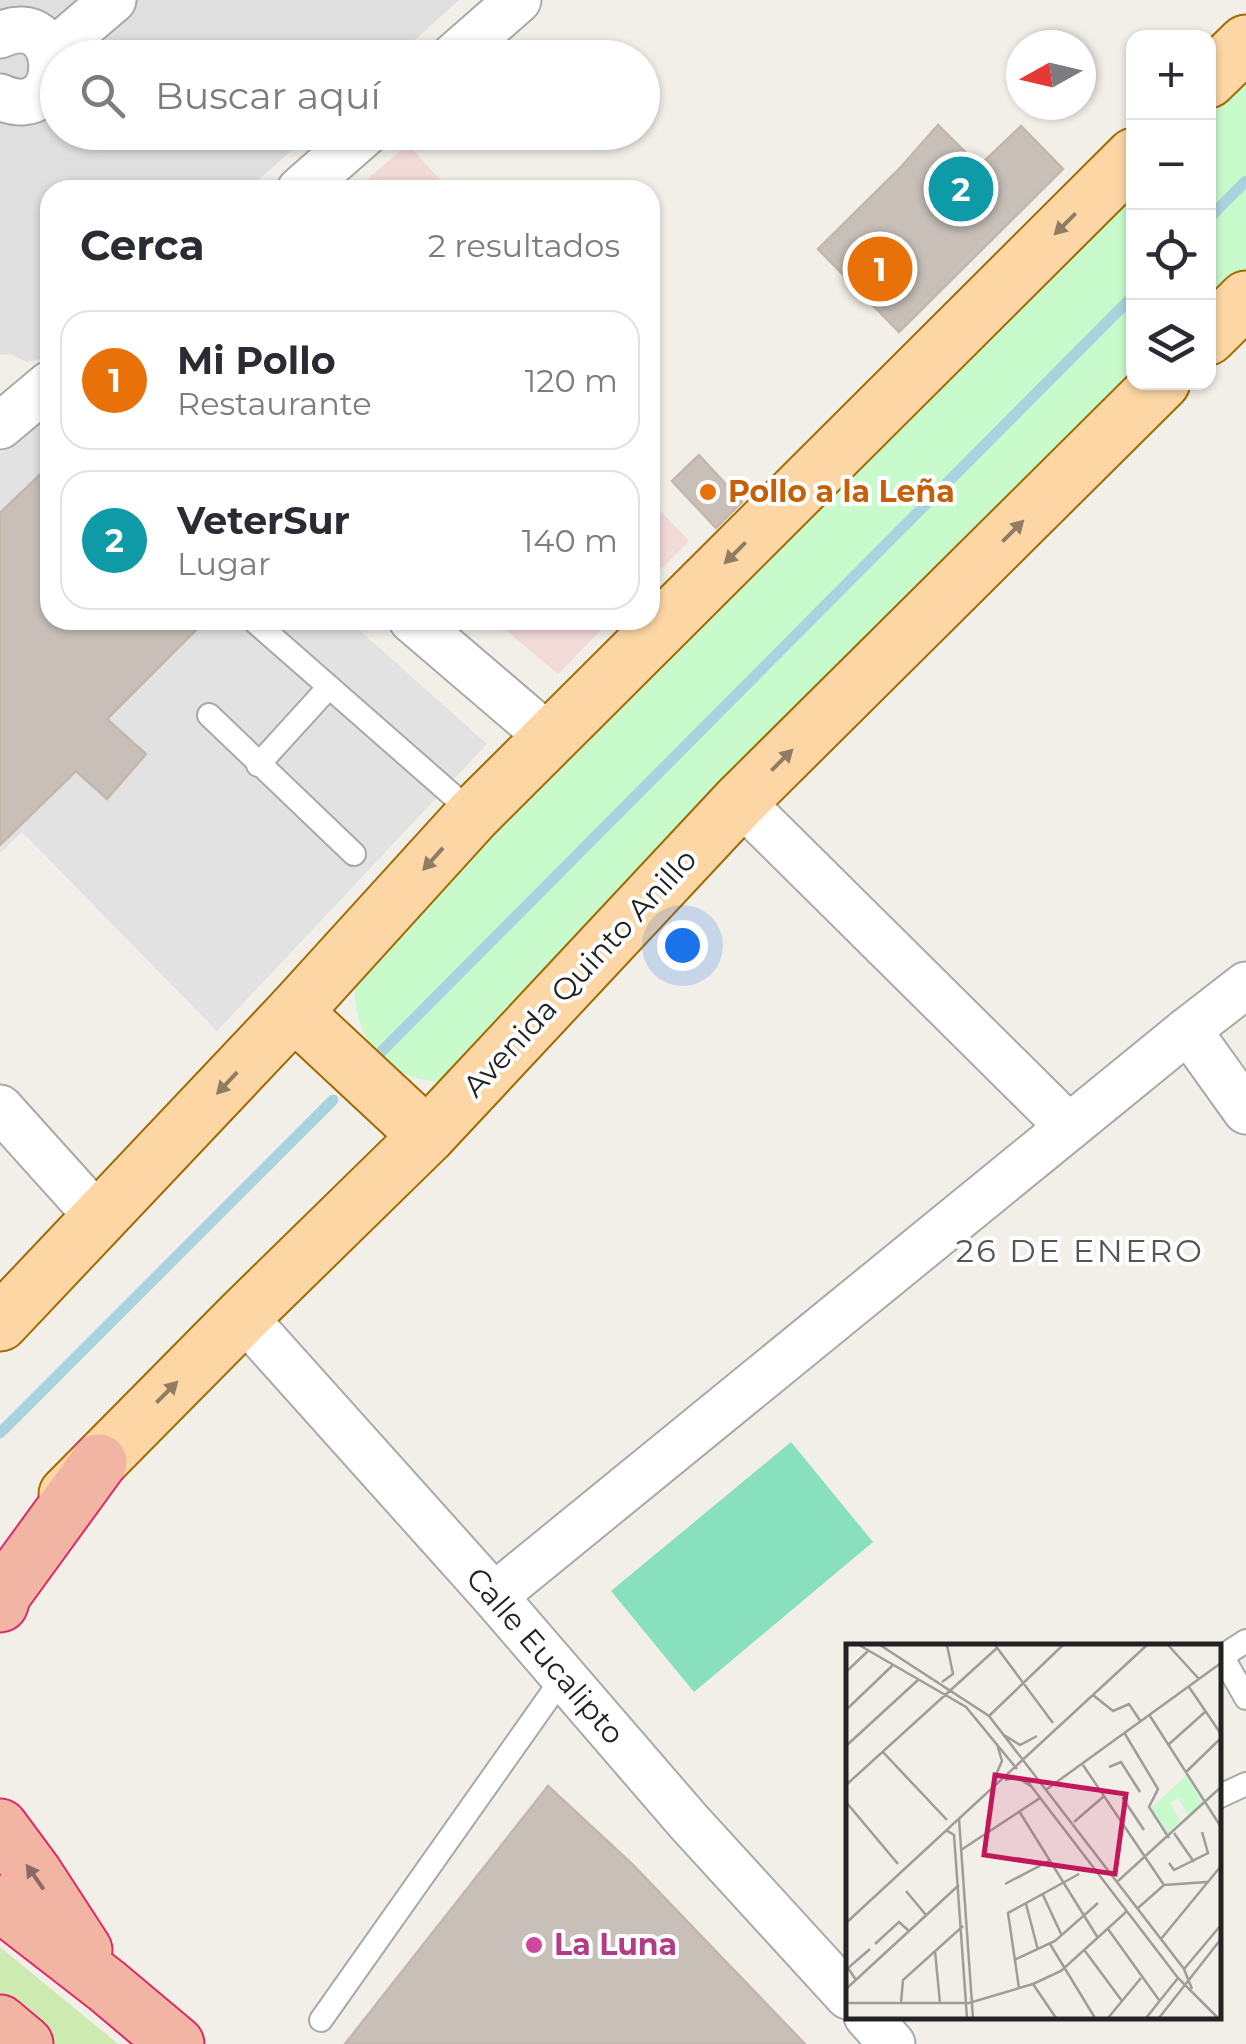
<!DOCTYPE html>
<html lang="es">
<head>
<meta charset="utf-8">
<style>
  body { margin:0; font-family:Montserrat,sans-serif; background:#f7f7f7; color:#2b2b33 }
  .controls { position:absolute; right:30px; top:30px; display:grid; overflow:hidden; border-radius:20px; box-shadow:0 2px 8px #0004 }
  .controls button { width:90px; height:90px; display:grid; place-items:center; padding:0; border:0; border-bottom:2px solid #e1e1e2; background:#fff; color:#2b2b33; font:50px sans-serif }
  .compass { position:absolute; left:1006px; top:30px; width:90px; height:90px; border-radius:50%; background:#fff; box-shadow:0 2px 8px #0004; rotate:262deg }
  .you { position:absolute; left:682px; top:945px; width:35px; height:35px; margin:-25px; border:8px solid #fff; border-radius:50%; background:#1a73e8; box-shadow:0 0 0 15px #1a73e833 }
  .badge { display:grid; place-items:center; width:65px; height:65px; border-radius:50%; background:#d40000; color:#fff; font-size:32px; font-weight:700 }
  .pin { position:absolute; translate:-50% -50%; border:5px solid #fff; box-shadow:0 2px 10px #0006 }
  .list { margin:0; padding:0; list-style:none }
  h2 { display:flex; justify-content:space-between; align-items:center; height:130px; margin:0; padding:0 40px; font-size:42px }
  h2 small { font-size:32px; font-weight:400; color:#7c7c81 }
  .list li { display:grid; grid-template-columns:65px 1fr auto; gap:30px; align-items:center; box-sizing:border-box; height:140px; margin:0 20px 20px; padding:0 20px; border:2px solid #e1e1e2; border-radius:30px }
  .list b { display:block; font-size:38px; white-space:nowrap }
  .list p { margin:0; font-size:32px; white-space:nowrap; color:#7c7c81 }
  .list em { font-size:32px; font-style:normal; color:#7c7c81 }
  .icon { flex:none; width:55px; height:55px; fill:none; stroke:currentColor; stroke-width:2; stroke-linecap:round; stroke-linejoin:round }
  .map { position:relative; flex:none; width:1246px; height:2044px; overflow:hidden }
  .search { position:absolute; background:#fff; box-shadow:0 2px 8px #0004; left:40px; top:40px; width:620px; height:110px; display:flex; align-items:center; gap:25px; box-sizing:border-box; padding:0 35px; border-radius:55px; color:#7c7c81; font-size:38px }
  .panel { position:absolute; background:#fff; box-shadow:0 2px 8px #0004; left:40px; top:180px; width:620px; height:450px; border-radius:30px }
  .map>svg:first-child { display:block }
  .residential { fill:#e0dfdf }
  .commercial { fill:#f2dad9 }
  .grass { fill:#cdebb0 }
  .park { fill:#c8facc }
  .pitch { fill:#88e0be }
  .parking { fill:#e2e2e2 }
  .lines { fill:none; stroke-linecap:round; stroke-linejoin:round }
  .stream { stroke:#aad3df; stroke-width:11 }
  .building { fill:#c7bfb8; stroke:#c4b6ab; stroke-width:2.5 }
  .service-casing { stroke:#a9a9a9; stroke-width:26 }
  .minor-casing { stroke:#a9a9a9; stroke-width:49 }
  .primary-casing { stroke:#a06b00; stroke-width:59 }
  .trunk-casing { stroke:#dc2a67; stroke-width:59 }
  .service { stroke:#fff; stroke-width:22 }
  .minor { stroke:#fff; stroke-width:45 }
  .primary { stroke:#fcd6a4; stroke-width:55 }
  .trunk { stroke:#f2b4a3; stroke-width:55 }
  .oneway { fill:#8f7c63 }
  .oneway2 { fill:#8a6b62 }
  .food-dot { fill:#e8710a; stroke:#fff; stroke-width:4 }
  .hotel-dot { fill:#d1479c; stroke:#fff; stroke-width:4 }
  .labels { text-anchor:middle; stroke-width:8; stroke-linejoin:round; paint-order:stroke }
  .food-label { font-size:30px; font-weight:bold; fill:#c56008; stroke:#fff; text-anchor:start }
  .street-label { font-size:30px; fill:#222; stroke:#fff }
  .hotel-label { font-size:30px; font-weight:bold; fill:#b23c85; stroke:#fff; text-anchor:start }
  .neighbourhood-label { font-size:32px; letter-spacing:2.5px; fill:#555; stroke:#fff }
  .inset-road { fill:none; stroke:#9f9d99; stroke-width:2.5 }
  .view { fill:#c2185b; fill-opacity:0.15; stroke:#c2185b; stroke-width:5 }
  .inset-edge { fill:none; stroke:#222; stroke-width:5 }
</style>
</head>
<body>
<div class="map">
<svg width="1246" height="2044" viewBox="0 0 1246 2044">
  <rect width="100%" height="100%" fill="#f2efe9"/>
  <!-- residential -->
  <polygon class="residential" points="0,0 459,0 396,57 58,58 58,132 312,133 247,190 50,190 50,357 27,362 10,354 0,355"/>
  <!-- commercial -->
  <g class="commercial">
    <polygon points="408,145 450,190 354,190"/>
    <polygon points="650,500 689,541 650,580"/>
    <polygon points="494,620 611,620 558,674"/>
  </g>
  <!-- grass -->
  <polygon class="grass" points="0,1947 118,2044 45,2044 0,2006"/>
  <!-- park -->
  <g class="park">
    <polygon points="1246,80 1246,279 1209,317 1209,118"/>
    <path d="M1133,193L1134,382L451,1081C403,1086 364,1055 356,1007C354,996 355,985 354,975Z"/>
  </g>
  <!-- pitch -->
  <polygon class="pitch" points="791,1442 873,1542 694,1692 611,1591"/>
  <!-- parking -->
  <polygon class="parking" points="50,409 50,620 348,620 487,744 217,1031 22,832 0,853 0,454"/>
  <g class="lines">
    <!-- stream -->
    <g class="stream">
      <polyline points="1208,219 1246,181"/>
      <polyline points="382,1051 1134,295"/>
      <polyline points="0,1433 333,1100"/>
    </g>
  </g>
  <!-- building -->
  <g class="building">
    <polygon points="938,125 979,166 1021,126 1063,169 899,332 818,249 900,168"/>
    <polygon points="699,455 742,502 716,528 672,481"/>
    <polygon points="50,465 50,620 206,620 107,719 146,754 107,799 76,771 0,845 0,513"/>
    <polygon points="548,1786 632,1864 805,2044 345,2044"/>
  </g>
  <g class="lines">
    <!-- service casing -->
    <g class="service-casing">
      <g id="service">
        <polyline points="253,620 474,814"/>
        <polyline points="209,715 354,854"/>
        <polyline points="258,765 329,687"/>
        <polyline points="1222,1656 1246,1698"/>
        <polyline points="1218,1659 1246,1641"/>
        <polyline points="1218,1797 1246,1784"/>
        <polyline points="321,2020 564,1676"/>
      </g>
    </g>
    <!-- minor casing -->
    <g class="minor-casing">
      <g id="minor">
        <path d="M0,35C68,4 70,128 0,97"/>
        <polyline points="51,53 113,0"/>
        <polyline points="452,58 518,0"/>
        <polyline points="300,190 366,132"/>
        <polyline points="0,426 50,384"/>
        <polyline points="412,620 550,738"/>
        <polyline points="740,801 1069,1127"/>
        <polyline points="1188,1030 1246,1111"/>
        <polyline points="0,1108 99,1218"/>
        <polyline points="243,1316 494,1596 688,1821 848,1996"/>
        <polyline points="494,1596 1188,1030 1246,985"/>
        <polyline points="867,2016 892,2044"/>
      </g>
    </g>
    <!-- primary casing -->
    <g class="primary-casing">
      <g id="primary">
        <polyline points="1208,80 1246,43"/>
        <polyline points="1208,337 1246,299"/>
        <polyline points="294,1012 427,1136"/>
        <polyline points="0,1323 294,1012 474,814 1134,156"/>
        <polyline points="67,1494 243,1316 427,1136 740,801 1162,382"/>
      </g>
    </g>
    <!-- trunk casing -->
    <g class="trunk-casing">
      <g id="trunk">
        <polyline points="0,1604 3,1594 99,1462"/>
        <polyline points="0,1827 34,1873 84,1950"/>
        <polyline points="0,1903 107,1986 176,2044"/>
        <polyline points="0,2023 25,2044"/>
      </g>
    </g>
    <!-- service -->
    <use href="#service" class="service"/>
    <!-- minor -->
    <use href="#minor" class="minor"/>
    <!-- primary -->
    <use href="#primary" class="primary"/>
    <!-- trunk -->
    <use href="#trunk" class="trunk"/>
  </g>
  <!-- one-way arrows -->
  <defs><path id="oneway-solid" d="M-6-.8H1V-3.2L6.5 0L1 3.2V.8H-6Z" transform="scale(2.5)"/></defs>
  <g class="oneway">
    <use href="#oneway-solid" transform="translate(1065 224) rotate(135)"/>
    <use href="#oneway-solid" transform="translate(1013 531) rotate(-45)"/>
    <use href="#oneway-solid" transform="translate(735 553) rotate(135)"/>
    <use href="#oneway-solid" transform="translate(782 760) rotate(-45)"/>
    <use href="#oneway-solid" transform="translate(433 859) rotate(132)"/>
    <use href="#oneway-solid" transform="translate(227 1083) rotate(133)"/>
    <use href="#oneway-solid" transform="translate(167 1392) rotate(-45)"/>
  </g>
  <use class="oneway2" href="#oneway-solid" transform="translate(35 1877) rotate(-125)"/>
  <!-- markers -->
  <circle class="food-dot" cx="708" cy="492" r="10"/>
  <circle class="hotel-dot" cx="534" cy="1945" r="10"/>
  <g class="labels">
    <!-- food labels -->
    <g class="food-label">
      <text x="728" y="502">Pollo a la Leña</text>
    </g>
    <!-- street labels -->
    <g class="street-label">
      <text transform="translate(580 973) rotate(-47)" y="10">Avenida Quinto Anillo</text>
      <text transform="translate(545 1656) rotate(49)" y="10">Calle Eucalipto</text>
    </g>
    <!-- hotel labels -->
    <g class="hotel-label">
      <text x="554" y="1955">La Luna</text>
    </g>
    <!-- neighbourhood labels -->
    <g class="neighbourhood-label">
      <text x="1080" y="1262">26 DE ENERO</text>
    </g>
  </g>
  <!-- overview -->
  <g transform="translate(846 1644)">
    <rect width="375" height="375" fill="#f2efe9"/>
    <path d="M341,131L356,159L343,173L332,154L324,159L334,177L322,188L305,164Z" fill="#c8facc"/>
    <path class="inset-road" d="M13,1L120,63L171,125M34,1L143,72L338,325L346,345M149,1L207,79M322,1L353,35M0,28L22,7M96,38L107,30L101,1M343,43L375,90M247,51L267,67L283,60L295,78M0,66L47,21M143,72L217,1M304,72L375,183M279,90L312,145L303,163L323,194M158,91L174,101L191,92M322,101L359,68M0,102L72,36M36,107L101,176M237,121L318,241M263,123L275,118L294,148M340,128L375,94M149,133L156,117L151,100M159,136L171,133L186,143M182,138L332,334L372,374M0,141L151,4M201,145L375,19M276,153L298,186M0,158L52,220M173,167L252,294M113,175L127,374M228,178L257,153M100,186L108,191L121,374M328,189L348,218M115,206L194,154M323,219L328,226L362,209L356,188M272,237L375,143M159,240L203,217M318,241L361,238M60,247L80,271M197,251L216,292M180,260L192,306M292,264L318,241M0,279L301,1M262,285L313,356M315,295L375,222M29,300L53,278L63,287M204,300L249,374M89,307L94,359M239,307L276,357M168,316L209,297L252,259M338,325L375,281M10,336L2,324L24,305M187,340L210,374M173,344L162,269L233,230M0,345L113,241M0,359H123L187,340L215,327L280,268M55,359L57,336L117,282M262,374L295,334M300,374L332,334M313,374L375,295"/>
    <path class="view" d="M149,131L280,150L269,230L138,211Z"/>
    <rect width="375" height="375" class="inset-edge"/>
  </g>
</svg>
<div class="controls">
<button>+</button>
<button>−</button>
<button><svg class="icon" aria-label="locate" viewBox="0 0 24 24"><circle cx="12" cy="12" r="6"/><path d="M12 2v4M12 18v4M2 12h4M18 12h4"/></svg></button>
<button><svg class="icon" aria-label="layers" viewBox="0 0 24 24"><path d="M12 4l9 5-9 5-9-5zM3 14l9 5 9-5"/></svg></button>
</div>
<svg class="compass" viewBox="-18 -18 36 36"><path d="M0-13l5 13h-10z" fill="#e53935"/><path d="M0 13l5-13h-10z" fill="#7c7c81"/></svg>
<div class="you"></div>
<div class="pin badge" style="left:880px;top:269px;background:#e8710a">1</div>
<div class="pin badge" style="left:961px;top:189px;background:#0f9aa8">2</div>
<div class="search"><svg class="icon" aria-label="search" viewBox="0 0 24 24"><circle cx="10" cy="10" r="6"/><path d="M15 15l6 6"/></svg>Buscar aquí</div>
<section class="panel">
<h2>Cerca<small>2 resultados</small></h2>
<ul class="list">
<li><span class="badge" style="background:#e8710a">1</span><div><b>Mi Pollo</b><p>Restaurante</p></div><em>120 m</em></li>
<li><span class="badge" style="background:#0f9aa8">2</span><div><b>VeterSur</b><p>Lugar</p></div><em>140 m</em></li>
</ul>
</section>
</div>
</body>
</html>
